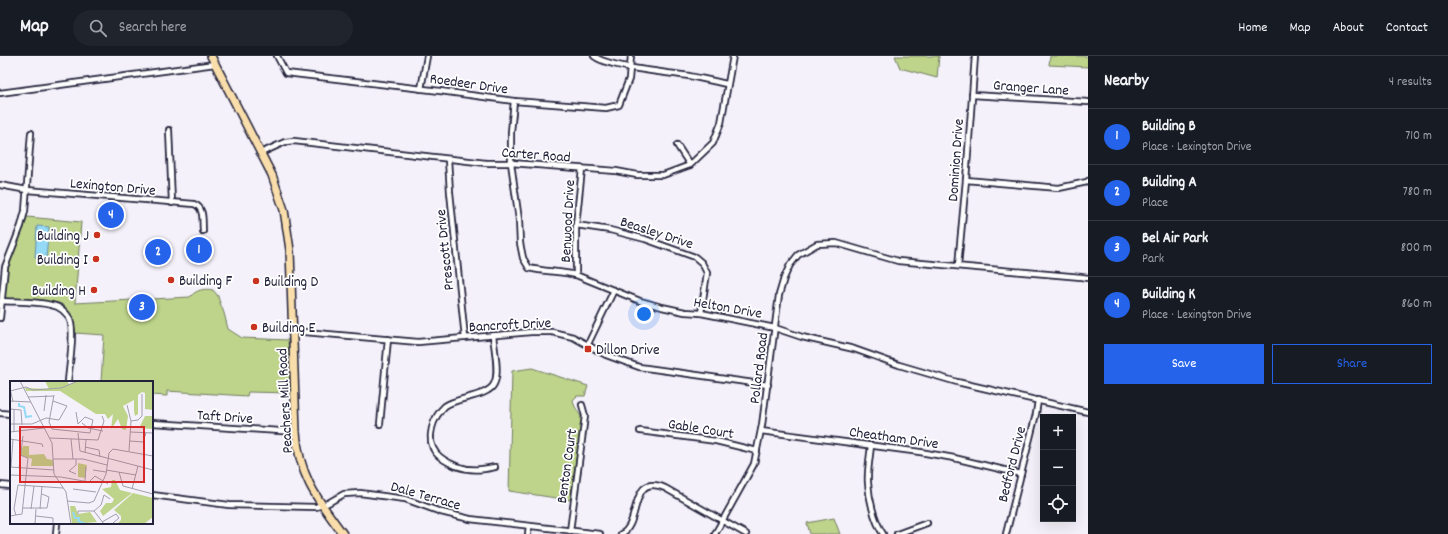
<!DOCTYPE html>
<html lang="en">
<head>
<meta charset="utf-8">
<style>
  body { margin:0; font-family:Dekko,sans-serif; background:#20242c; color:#f1f3f6 }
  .controls { position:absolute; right:12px; bottom:12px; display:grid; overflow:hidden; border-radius:0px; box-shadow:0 4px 16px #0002 }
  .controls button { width:36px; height:36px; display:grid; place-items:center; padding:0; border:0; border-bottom:1px solid #363941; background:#171b24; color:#f1f3f6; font:20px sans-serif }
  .you { position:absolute; left:644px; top:258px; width:14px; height:14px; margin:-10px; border:3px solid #fff; border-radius:50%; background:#1a73e8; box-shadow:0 0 0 6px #1a73e833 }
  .badge { display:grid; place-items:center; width:26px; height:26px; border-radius:50%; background:#2563eb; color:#fff; font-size:13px; font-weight:700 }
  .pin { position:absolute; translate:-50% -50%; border:2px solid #fff; box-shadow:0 1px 4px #0006 }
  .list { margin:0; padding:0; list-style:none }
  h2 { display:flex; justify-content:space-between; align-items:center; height:52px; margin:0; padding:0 16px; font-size:17px }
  h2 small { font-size:13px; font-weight:400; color:#9ea1a6 }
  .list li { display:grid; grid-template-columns:26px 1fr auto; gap:12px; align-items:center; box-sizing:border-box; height:56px; padding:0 16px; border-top:1px solid #363941 }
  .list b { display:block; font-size:15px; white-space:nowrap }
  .list p { margin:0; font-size:13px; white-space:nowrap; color:#9ea1a6 }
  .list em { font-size:13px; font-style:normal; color:#9ea1a6 }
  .actions { display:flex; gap:8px; padding:12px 16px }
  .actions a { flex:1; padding:9px 0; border:1px solid #2563eb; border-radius:0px; text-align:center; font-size:14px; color:#2563eb }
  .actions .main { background:#2563eb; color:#fff }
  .icon { flex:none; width:22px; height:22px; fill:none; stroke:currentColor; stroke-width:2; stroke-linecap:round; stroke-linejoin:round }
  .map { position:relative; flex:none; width:1088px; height:478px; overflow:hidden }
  header { display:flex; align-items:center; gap:24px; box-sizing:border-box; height:56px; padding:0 20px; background:#171b24; border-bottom:1px solid #363941 }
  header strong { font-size:19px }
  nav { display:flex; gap:22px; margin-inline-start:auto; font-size:14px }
  .search { width:280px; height:36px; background:#20242c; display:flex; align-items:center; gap:10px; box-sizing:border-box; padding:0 14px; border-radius:22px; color:#9ea1a6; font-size:15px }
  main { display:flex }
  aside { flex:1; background:#171b24 }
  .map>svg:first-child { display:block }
  .green { fill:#bed48a; stroke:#707b62 }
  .water { fill:#94daf6; stroke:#6690ab }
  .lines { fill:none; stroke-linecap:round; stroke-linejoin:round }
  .street-casing { stroke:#22223b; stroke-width:8 }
  .primary-casing { stroke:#22223b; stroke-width:10 }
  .street { stroke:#fff; stroke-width:4.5 }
  .primary { stroke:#f9deab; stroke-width:7 }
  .poi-dot { fill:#c8321e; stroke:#fff; stroke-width:1.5 }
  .labels { text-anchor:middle; stroke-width:3.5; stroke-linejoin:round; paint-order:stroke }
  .street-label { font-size:15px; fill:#22223b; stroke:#fff }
  .poi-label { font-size:15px; fill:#22223b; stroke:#fff; text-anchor:start }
  .inset-river { fill:none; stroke:#94daf6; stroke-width:2 }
  .inset-road { fill:none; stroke:#a19eae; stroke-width:1 }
  .view { fill:#d62828; fill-opacity:0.15; stroke:#d62828; stroke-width:2 }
  .inset-edge { fill:none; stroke:#22223b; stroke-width:2 }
</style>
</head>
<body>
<header>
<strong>Map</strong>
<div class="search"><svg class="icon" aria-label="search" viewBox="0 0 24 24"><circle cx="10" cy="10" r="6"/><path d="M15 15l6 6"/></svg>Search here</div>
<nav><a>Home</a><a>Map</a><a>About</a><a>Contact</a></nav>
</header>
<main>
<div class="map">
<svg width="1088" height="478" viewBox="0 0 1088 478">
  <rect width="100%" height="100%" fill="#f5f1fa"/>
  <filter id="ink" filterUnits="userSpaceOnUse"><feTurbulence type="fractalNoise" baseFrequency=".025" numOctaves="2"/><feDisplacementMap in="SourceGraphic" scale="8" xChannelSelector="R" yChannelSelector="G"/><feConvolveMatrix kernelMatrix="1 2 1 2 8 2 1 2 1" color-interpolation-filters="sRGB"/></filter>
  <g filter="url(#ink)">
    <!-- green -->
    <g class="green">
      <polygon points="895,0 939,0 937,22 900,12"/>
      <polygon points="1050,0 1088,0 1088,11 1049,9"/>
      <path d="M27,161L81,166L75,247L190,241C196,234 204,232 213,234L218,240L219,244L224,257L228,273L242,282L288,284L291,337L248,336L247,340L167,335V340L152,339V326H101L104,279L75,277C75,267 72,256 63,249C54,243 16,244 3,243L7,209Z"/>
      <path d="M532,312L588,330L585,340H577L573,344C574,353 581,357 582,365L570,444L509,435L512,315Z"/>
      <polygon points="834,462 840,478 810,478 807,467"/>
    </g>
    <!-- water -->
    <polygon class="water" points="37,170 49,171 46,202 35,201"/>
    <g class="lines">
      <!-- street casing -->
      <g class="street-casing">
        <g id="street">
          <polyline points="277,0 286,17 440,35 514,45 606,52 619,49 629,23 631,0"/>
          <path d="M594,0C607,11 662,16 682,19C697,21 712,25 727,28"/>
          <polyline points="421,33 427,0"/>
          <polyline points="0,37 215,8"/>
          <polyline points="972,39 1088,46"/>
          <path d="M514,45L511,76V107L519,164L520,187L523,202L529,212C545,216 560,215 576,219L640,245L662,251L685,256L701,257L775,272L802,281L854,293L899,309L957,326L1088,356"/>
          <polyline points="169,74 172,147"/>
          <polyline points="677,89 690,109"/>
          <polyline points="261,97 285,86 294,85 486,107 511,107 616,115 637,119 663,119 690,109 713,87 721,67 733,0"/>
          <polyline points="448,103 450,136 465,282"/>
          <polyline points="966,124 1059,132 1087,126 1088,125"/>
          <path d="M0,129L27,134L194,148C205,152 202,165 203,175"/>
          <polyline points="576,169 610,174 645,183 695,201 702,207 707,217 701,257"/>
          <polyline points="958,210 966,124 975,0"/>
          <polyline points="576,219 576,169 582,113"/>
          <path d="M1,245C17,246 36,245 51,249C59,250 67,256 70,264C75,277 69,311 68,326"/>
          <polyline points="0,262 5,211 21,170 25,155 31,77"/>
          <polyline points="293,275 418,286 531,276 552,276 573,281 606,299 639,311 768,329"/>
          <path d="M493,279C494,292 500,317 494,328C488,341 457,341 445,350C433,361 425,383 436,397C441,403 449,407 456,410C470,415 481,414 495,411"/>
          <polyline points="588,288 614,234"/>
          <polyline points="0,357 11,358"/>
          <polyline points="152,367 296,376"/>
          <polyline points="380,368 388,283"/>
          <polyline points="640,375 716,385 757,395"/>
          <polyline points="761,375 920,396 954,402 1021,418"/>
          <path d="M871,389C870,401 867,415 868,427C869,443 874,464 883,478"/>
          <polyline points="0,429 11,430"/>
          <polyline points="152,439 229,449 316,451 328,447 344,438 360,437 405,443 441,456 470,463 600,478"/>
          <polyline points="570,475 585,360 582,349"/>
          <polyline points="56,478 57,467"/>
          <polyline points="528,478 529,470"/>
          <path d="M621,478C642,469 628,416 665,432L746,478"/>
          <polyline points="715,478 754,408 762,369 779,239 784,222 790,209 798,199 817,188 836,187 898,205 1081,221 1088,222"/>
          <polyline points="897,478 927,467"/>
          <polyline points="1006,478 1036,358 1038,344"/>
        </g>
      </g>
      <!-- primary casing -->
      <g class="primary-casing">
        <path id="primary" d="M211,0L272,119L284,154L290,194L296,376C299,421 318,444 343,478"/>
      </g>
      <!-- street -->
      <use href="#street" class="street"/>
      <!-- primary -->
      <use href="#primary" class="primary"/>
    </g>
  </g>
  <!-- markers -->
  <g class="poi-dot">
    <circle cx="97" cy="179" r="4"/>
    <circle cx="96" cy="203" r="4"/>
    <circle cx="171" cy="224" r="4"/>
    <circle cx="256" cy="225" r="4"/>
    <circle cx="94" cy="234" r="4"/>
    <circle cx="254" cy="271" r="4"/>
    <rect x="584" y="289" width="8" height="8" rx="2"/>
  </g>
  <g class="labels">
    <!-- street labels -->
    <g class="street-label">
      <text transform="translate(469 27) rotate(8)" y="5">Roedeer Drive</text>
      <text transform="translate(1031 31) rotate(4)" y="5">Granger Lane</text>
      <text transform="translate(536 98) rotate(4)" y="5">Carter Road</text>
      <text transform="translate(955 104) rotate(-86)" y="5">Dominion Drive</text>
      <text transform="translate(113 130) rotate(5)" y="5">Lexington Drive</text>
      <text transform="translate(567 165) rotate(-87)" y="5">Benwood Drive</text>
      <text transform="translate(657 176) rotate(18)" y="5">Beasley Drive</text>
      <text transform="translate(444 194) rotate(-96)" y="5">Prescott Drive</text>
      <text transform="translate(728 251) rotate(10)" y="5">Helton Drive</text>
      <text transform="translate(510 268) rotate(-3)" y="5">Bancroft Drive</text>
      <text transform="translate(758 312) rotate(-83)" y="5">Pollard Road</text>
      <text transform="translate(284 345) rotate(-93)" y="5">Peachers Mill Road</text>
      <text transform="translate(225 360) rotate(4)" y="5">Taft Drive</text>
      <text transform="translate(701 372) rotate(9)" y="5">Gable Court</text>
      <text transform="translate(894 381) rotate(8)" y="5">Cheatham Drive</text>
      <text transform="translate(1011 408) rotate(-76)" y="5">Bedford Drive</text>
      <text transform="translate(566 410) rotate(-82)" y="5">Benton Court</text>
      <text transform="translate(426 439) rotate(16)" y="5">Dale Terrace</text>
    </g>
    <!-- poi labels -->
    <g class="poi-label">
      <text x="89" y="184" text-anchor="end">Building J</text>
      <text x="88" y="208" text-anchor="end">Building I</text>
      <text x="179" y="229">Building F</text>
      <text x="264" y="230">Building D</text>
      <text x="86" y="239" text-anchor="end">Building H</text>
      <text x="262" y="276">Building E</text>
      <text x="596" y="298">Dillon Drive</text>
    </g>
  </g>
  <!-- overview -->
  <g transform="translate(10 325)">
    <rect width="143" height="143" fill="#f5f1fa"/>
    <path d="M35,0H57L59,3L67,0H143V29L135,28V12L132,11L128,14V33L125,35L124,30V19L113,25L118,35L116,49L112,48L108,38L101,48L103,33L98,38L95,33H86L50,10H16L15,7L39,8ZM135,35H143V48L129,47ZM13,65H19V74L34,73L37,78L43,79V85H21L22,78L10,74ZM68,82L77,84L75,97L68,96ZM102,99H105L110,109L122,112L93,135L90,130L96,122H102L104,118L92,108L101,106ZM123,112L143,117V136L134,143H107L111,139V135L104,129ZM60,125H65L68,133L80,131L87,141L62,143Z" fill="#bed48a"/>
    <path class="inset-river" d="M9,22V25L14,26L16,36L22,35M63,131L65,137H69L68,140L76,143"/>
    <path class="inset-road" d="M10,0L42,62L44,93L56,111L61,143M0,7L3,21M0,10L16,6L23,9L51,7L68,0M44,14L39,41L42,48L80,52L83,39L75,36L68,43L66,31M18,16L44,15M0,20L21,21M117,24L121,40L119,70M0,28L11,29L12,44M4,28V51M34,30L36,14M121,40L128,39L132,35V13M72,42L78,47L93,50M0,43H22L36,37L49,39L57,25L43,20M0,51L34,47M120,51L143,52M68,52L70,70L143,89M40,57L88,59L94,40L92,35M0,58L32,63L33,66M61,58L63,78M120,60L133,61L136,52M75,66L89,69L90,76M75,71L76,59M43,78H73L97,84M66,78V84L59,90L66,93M0,86L44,89M1,86L3,58M9,87L13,55M83,89L96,91M96,89L126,94M109,91L113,105L143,113M0,94L51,96L79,101L85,95L98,103M75,100L76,86M63,108L86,111M122,108L128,85M57,120L79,122L84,120L96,93L99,72L103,68L143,75M13,127H37L39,116L32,113M21,128L24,105M30,128L32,105M84,130L94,143M68,133V130H84L91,124L94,114L100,118M6,134L4,128L8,104L53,107M0,135L12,133L18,77L10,74M26,135L43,137V143M92,141L106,133L109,137L103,142M25,143L26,128"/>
    <path class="view" d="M10,46H134V101H10Z"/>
    <rect width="143" height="143" class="inset-edge"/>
  </g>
</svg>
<div class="controls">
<button>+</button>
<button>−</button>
<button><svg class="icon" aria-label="locate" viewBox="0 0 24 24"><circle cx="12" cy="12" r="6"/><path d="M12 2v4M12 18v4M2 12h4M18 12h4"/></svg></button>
</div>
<div class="you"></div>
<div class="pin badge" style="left:199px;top:194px">1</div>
<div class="pin badge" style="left:158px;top:196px">2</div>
<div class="pin badge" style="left:142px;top:251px">3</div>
<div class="pin badge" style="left:111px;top:159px">4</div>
</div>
<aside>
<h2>Nearby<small>4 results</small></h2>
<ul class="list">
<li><span class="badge">1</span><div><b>Building B</b><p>Place · Lexington Drive</p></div><em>710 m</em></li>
<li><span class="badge">2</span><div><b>Building A</b><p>Place</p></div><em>780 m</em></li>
<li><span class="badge">3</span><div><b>Bel Air Park</b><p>Park</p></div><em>800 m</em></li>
<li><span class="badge">4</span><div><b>Building K</b><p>Place · Lexington Drive</p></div><em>860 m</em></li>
</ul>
<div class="actions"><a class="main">Save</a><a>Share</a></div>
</aside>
</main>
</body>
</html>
